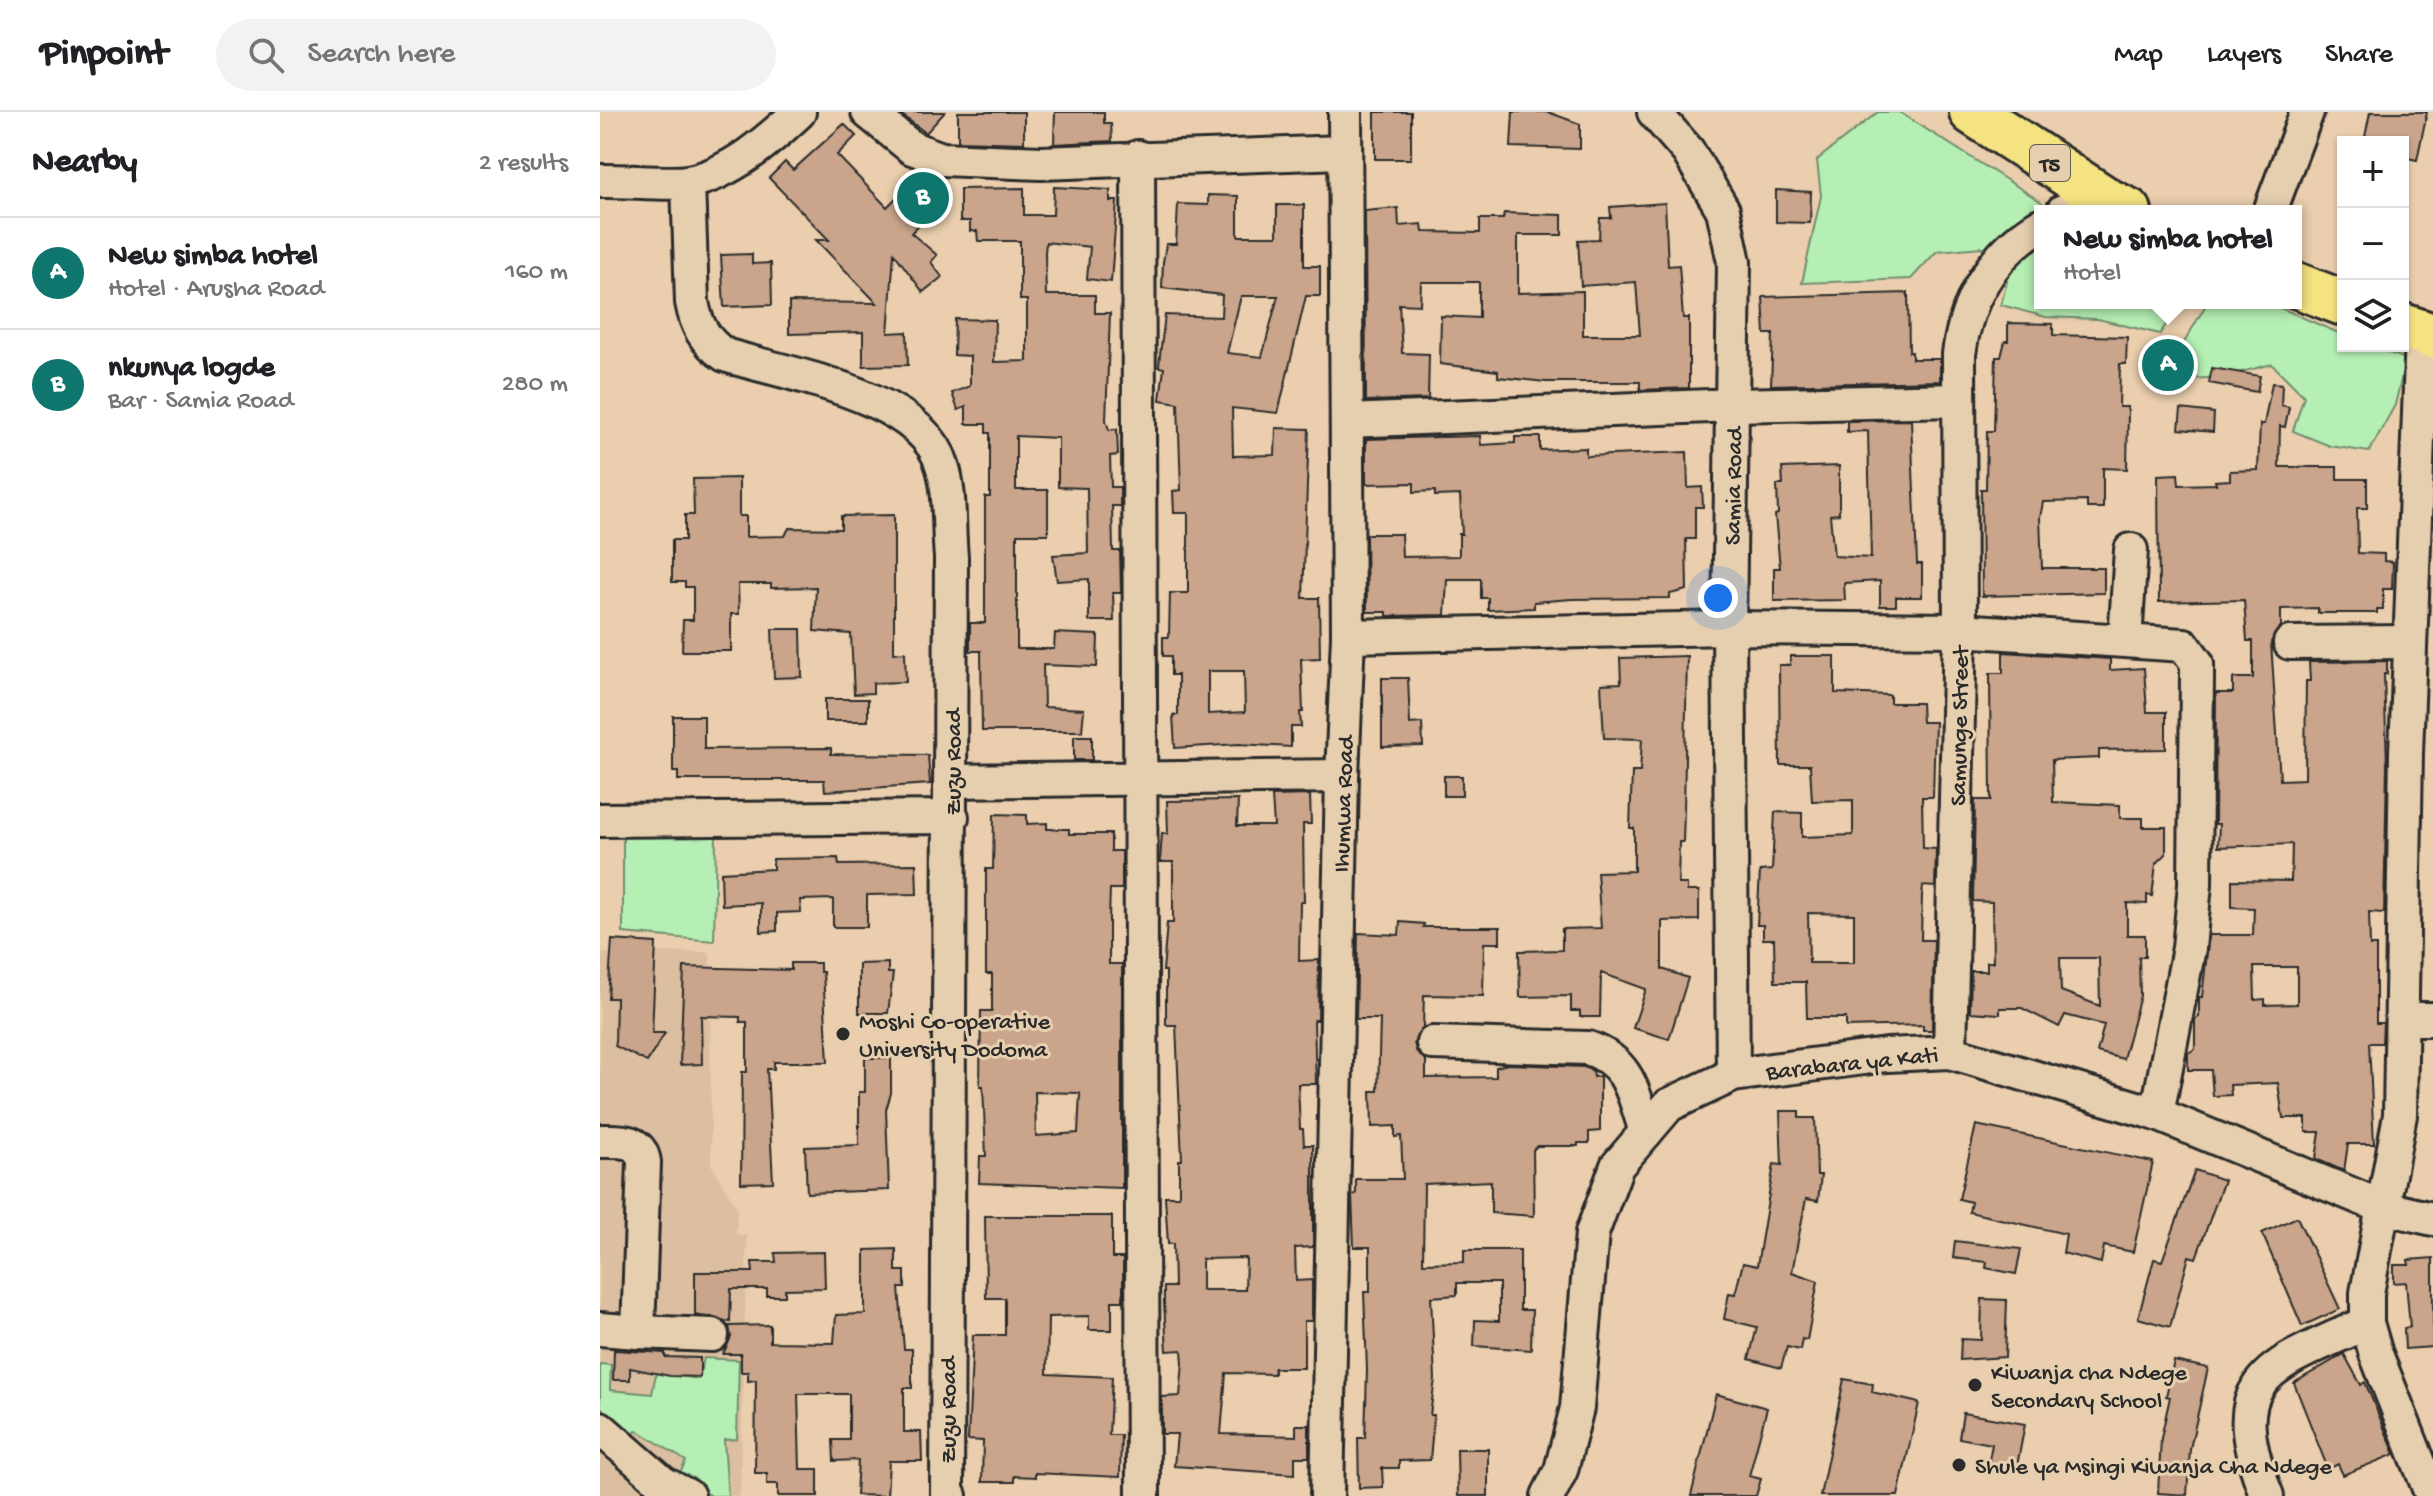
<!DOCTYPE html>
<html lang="en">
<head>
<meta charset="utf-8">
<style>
  body { margin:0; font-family:"Gochi Hand",sans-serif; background:#f2f2f2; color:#202124 }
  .controls { position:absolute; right:24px; top:24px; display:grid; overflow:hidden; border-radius:0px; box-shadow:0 2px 6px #0004 }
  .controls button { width:72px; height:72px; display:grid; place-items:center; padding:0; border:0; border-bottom:2px solid #e0e0e0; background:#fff; color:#202124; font:40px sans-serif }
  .you { position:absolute; left:1118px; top:486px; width:28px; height:28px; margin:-20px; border:6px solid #fff; border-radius:50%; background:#1a73e8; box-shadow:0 0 0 12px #1a73e833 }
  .badge { display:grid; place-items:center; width:52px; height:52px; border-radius:50%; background:#0f766e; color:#fff; font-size:26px; font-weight:700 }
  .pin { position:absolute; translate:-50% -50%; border:4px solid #fff; box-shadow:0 2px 8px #0006 }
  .popup { position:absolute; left:1434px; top:93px; width:268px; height:104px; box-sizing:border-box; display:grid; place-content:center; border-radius:0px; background:#fff; filter:drop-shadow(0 2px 6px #0005); font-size:26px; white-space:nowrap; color:#757577 }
  .popup b { font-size:30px; color:#202124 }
  .popup::after { content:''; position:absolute; left:50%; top:100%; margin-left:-16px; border:16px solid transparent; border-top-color:#fff }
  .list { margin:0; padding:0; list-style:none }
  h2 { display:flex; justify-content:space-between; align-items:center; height:104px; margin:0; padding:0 32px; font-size:34px }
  h2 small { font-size:26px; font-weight:400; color:#757577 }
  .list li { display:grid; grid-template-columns:52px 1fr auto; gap:24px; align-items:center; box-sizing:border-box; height:112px; padding:0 32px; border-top:2px solid #e0e0e0 }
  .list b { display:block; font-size:30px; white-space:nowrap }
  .list p { margin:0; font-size:26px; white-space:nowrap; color:#757577 }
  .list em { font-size:26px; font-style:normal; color:#757577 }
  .icon { flex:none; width:44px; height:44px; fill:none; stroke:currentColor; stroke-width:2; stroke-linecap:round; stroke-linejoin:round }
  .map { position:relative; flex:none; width:1833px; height:1384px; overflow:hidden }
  header { display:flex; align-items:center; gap:48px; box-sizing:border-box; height:112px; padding:0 40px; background:#fff; border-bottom:2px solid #e0e0e0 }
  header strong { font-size:38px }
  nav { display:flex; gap:44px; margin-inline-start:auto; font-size:28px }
  .search { width:560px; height:72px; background:#f2f2f2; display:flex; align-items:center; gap:20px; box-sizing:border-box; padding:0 28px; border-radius:44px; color:#757577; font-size:30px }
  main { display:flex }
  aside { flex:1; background:#fff }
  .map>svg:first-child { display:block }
  .built { fill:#dcbfa1 }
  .green { fill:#b5efb3; stroke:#708d6f; stroke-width:2 }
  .building { fill:#caa58c; stroke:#2b2b2b; stroke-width:2; fill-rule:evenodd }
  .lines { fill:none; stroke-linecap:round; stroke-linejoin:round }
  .minor-casing { stroke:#2b2b2b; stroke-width:38 }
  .highway-casing { stroke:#2b2b2b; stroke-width:50 }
  .minor { stroke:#e6cfae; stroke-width:32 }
  .highway { stroke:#f5e381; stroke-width:44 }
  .poi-dot { fill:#2b2b2b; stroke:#e6cfae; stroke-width:3 }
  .labels { text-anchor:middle; stroke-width:6; stroke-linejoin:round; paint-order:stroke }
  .shield { fill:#e6cfae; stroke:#635c52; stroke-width:2 }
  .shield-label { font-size:22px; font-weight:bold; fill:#2b2b2b }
  .street-label { font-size:24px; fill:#2b2b2b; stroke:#e6cfae }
  .poi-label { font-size:24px; fill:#2b2b2b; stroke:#e6cfae; text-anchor:start }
</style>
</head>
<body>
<header>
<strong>Pinpoint</strong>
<div class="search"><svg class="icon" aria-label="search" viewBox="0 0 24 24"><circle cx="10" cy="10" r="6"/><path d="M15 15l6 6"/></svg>Search here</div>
<nav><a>Map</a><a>Layers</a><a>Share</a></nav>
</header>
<main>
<aside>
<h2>Nearby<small>2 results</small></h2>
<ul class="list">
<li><span class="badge">A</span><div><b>New simba hotel</b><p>Hotel · Arusha Road</p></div><em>160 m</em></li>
<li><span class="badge">B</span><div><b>nkunya logde</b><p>Bar · Samia Road</p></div><em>280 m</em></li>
</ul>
</aside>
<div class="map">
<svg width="1833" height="1384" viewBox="0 0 1833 1384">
  <rect width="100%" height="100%" fill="#eacead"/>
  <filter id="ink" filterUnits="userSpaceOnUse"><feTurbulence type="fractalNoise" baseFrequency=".0125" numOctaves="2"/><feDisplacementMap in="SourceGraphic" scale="16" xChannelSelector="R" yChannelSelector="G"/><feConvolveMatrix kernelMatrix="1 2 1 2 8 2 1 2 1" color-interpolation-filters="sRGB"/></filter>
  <g filter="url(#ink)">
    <!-- built -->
    <polygon class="built" points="110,840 111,1052 137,1096 136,1122 147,1123 140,1384 0,1384 0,841"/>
    <!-- green -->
    <g class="green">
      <polygon points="1278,0 1299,0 1440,89 1449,99 1440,99 1440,191 1579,191 1560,222 1498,207 1446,205 1401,193 1407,169 1382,135 1337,139 1311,167 1202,171 1221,84 1217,48"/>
      <polygon points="1607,191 1669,191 1743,223 1743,234 1771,234 1806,247 1795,293 1769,340 1730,334 1693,319 1704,284 1672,252 1622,265 1577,268 1577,243"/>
      <polygon points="23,722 116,722 114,829 23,821"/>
      <polygon points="104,1246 139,1248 137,1327 124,1328 128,1384 112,1384 78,1365 86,1349 37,1318 30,1327 0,1294 0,1252 11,1253 10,1278 52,1282 56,1261 99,1267"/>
    </g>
    <!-- building -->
    <g class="building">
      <polygon points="298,0 345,0 326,21"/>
      <polygon points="358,0 424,0 424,31 358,29"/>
      <polygon points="455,0 504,0 504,11 511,11 512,29 454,32"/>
      <rect x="775" y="0" width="36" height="47"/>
      <polygon points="913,0 948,0 980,12 980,37 911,35"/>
      <polygon points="1770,0 1827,0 1817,48 1803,45 1803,30 1764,30"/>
      <polygon points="244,12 256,24 237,43 287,95 304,78 315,90 322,84 334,97 311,121 337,143 331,150 342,165 323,180 294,141 288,221 307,220 308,253 263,254 263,220 189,222 189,190 277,191 216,128 229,128 169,66 185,50 193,58"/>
      <polygon points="454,75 510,78 510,89 517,89 511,170 487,167 490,135 446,130 445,141 446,183 495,183 495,201 510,201 506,308 509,318 517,317 518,343 510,344 511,375 520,375 520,394 512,394 513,439 520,439 521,481 513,481 514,509 489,509 489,467 457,469 453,443 488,441 487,376 458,375 458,326 416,324 416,378 448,378 448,422 417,422 417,537 454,537 455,521 498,523 497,555 443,553 444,595 484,597 482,619 382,619 381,539 370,539 370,511 385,511 385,385 390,385 390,321 386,321 386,312 366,312 366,295 358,298 352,281 370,274 370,244 354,243 355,207 395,208 394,250 427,249 427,188 420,188 420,129 378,129 377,119 370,119 370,109 360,109 360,77 424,76 424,103 453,103"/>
      <polygon points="1176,78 1211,80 1210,111 1176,110"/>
      <path d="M608,83L638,84V124H677V93H704V154H720V184H706L678,301L632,296L633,344L675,343L676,316L709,317L703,486H719L720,546L701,547L703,600H700L701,615H691V635L639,632L575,636L573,603H578V563H571V544H563V525H569L570,481H588V401H574L573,379L581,378L578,291L560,288L564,256L559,255L560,243L565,203L621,205L622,183L562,176L563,150L566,132H576L578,92L608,93ZM641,184H678L662,245L627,241ZM608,559H644L645,600L608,602Z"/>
      <polygon points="1065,91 1068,154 1079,153 1083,206 1089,206 1089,276 1040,278 1040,270 946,270 898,265 898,259 840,252 841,204 879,206 879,170 821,170 820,193 799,192 802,241 829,242 828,287 766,289 765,99 798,96 799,114 822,112 823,120 880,121 880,107 903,107 904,101 962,103 962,123 918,123 918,181 983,179 983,223 1040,223 1036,170 981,174 978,128 999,127 1000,106 1011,106 1010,95"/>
      <polygon points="152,142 152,152 171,151 172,193 124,195 121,143"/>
      <polygon points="1308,181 1309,240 1312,240 1312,247 1340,247 1340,269 1171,273 1173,222 1165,222 1163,185"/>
      <polygon points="1408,211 1453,212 1453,223 1527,225 1526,252 1520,252 1519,295 1527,295 1528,300 1527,357 1503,356 1503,396 1487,396 1487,389 1443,390 1440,406 1442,456 1504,456 1504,481 1382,484 1381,377 1386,377 1387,319 1394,319 1396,245 1401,245 1405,229 1408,229"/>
      <polygon points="1612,256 1660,264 1657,280 1609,271"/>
      <path d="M1672,271L1682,272L1681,293L1689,295L1685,315L1680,314L1679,355H1737V367H1767V396H1757L1758,441L1784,442V449L1793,450L1792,477H1783V497H1777V501H1718V496L1681,497V514L1671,530L1680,668L1705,667L1706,569H1710L1709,550L1787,549V562H1784L1787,652L1784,801L1769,800L1770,834H1776V911H1783L1782,931H1769L1774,1032H1748L1744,1059L1716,1047L1720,1020H1706V1006H1683L1678,971L1630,973L1631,983L1613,984L1611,958H1588V941L1595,937V907L1599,905V885H1602L1609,823H1653L1654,796L1632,795V768L1691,769L1692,732L1618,735L1619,712H1615L1616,581H1633V566H1653V529H1647L1644,488L1559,490L1558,363L1578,362L1579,373L1616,372L1615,369L1630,368V359L1658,358L1660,312H1664ZM1654,855H1697V892L1665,893V887L1655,888Z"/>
      <polygon points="1581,297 1614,301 1613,320 1579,317"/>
      <polygon points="1311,308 1317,452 1322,452 1322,485 1296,485 1296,494 1280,494 1280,469 1244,471 1245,488 1174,489 1174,456 1180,456 1175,403 1178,402 1177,373 1183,373 1182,356 1239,354 1239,402 1230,403 1234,444 1271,446 1268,319 1247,320 1247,309"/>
      <polygon points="880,324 881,333 915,331 915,325 940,325 940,338 986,336 986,344 1087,340 1088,376 1102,375 1103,395 1095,395 1095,427 1086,427 1087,478 1070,482 1070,486 972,487 934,490 934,496 888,498 888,486 881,486 881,467 847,467 845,503 787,504 787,500 767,500 766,422 801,422 802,445 859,444 859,422 862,422 860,383 835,384 835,379 814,380 814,371 766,372 766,327"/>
      <polygon points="139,366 139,404 146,404 146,425 185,424 189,416 241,417 241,404 294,403 294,541 305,540 306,570 273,571 273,581 254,582 251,522 214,519 216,475 171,476 171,472 138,472 139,502 131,502 131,539 82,539 83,508 93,508 93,475 85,475 85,470 72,470 72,428 85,428 85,403 94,403 93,367"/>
      <polygon points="172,517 201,517 202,565 174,566"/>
      <path d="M1403,540L1510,547V558L1544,556L1547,600H1566V637L1499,638V646L1452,648L1453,690L1520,693V706H1543V715H1566V742L1556,752L1552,784L1547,783V792L1527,791V823H1545V845H1539L1540,884L1523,947L1497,940L1504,913L1465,903L1459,915L1422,896H1400V902L1370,900L1371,859H1387V850H1393L1392,790L1373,789L1375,688H1391L1390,561H1403ZM1460,846H1499L1500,894L1461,879Z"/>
      <polygon points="1087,544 1084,698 1083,730 1079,730 1078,772 1087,772 1087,779 1099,779 1099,808 1062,809 1062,857 1088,866 1069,927 1033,916 1046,877 1001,861 1000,905 980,905 980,899 971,899 971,884 920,885 919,839 962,838 962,817 1001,816 997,760 1034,759 1034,716 1030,716 1032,660 1040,660 1042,627 1004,626 1001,572 1021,571 1020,546"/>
      <path d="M1190,544H1235V581L1290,583V591H1321L1322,610H1335L1333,685H1322L1323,736L1336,737L1335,775L1323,774L1322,783L1321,828H1334L1332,918H1323V913L1246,915V906H1207L1206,870H1175L1174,827H1163V813H1157L1160,759L1172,758L1175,700L1202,701V725L1253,723V688L1212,689L1210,653H1180L1179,553H1190ZM1208,801L1254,802V851H1209Z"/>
      <polygon points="782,566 808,566 810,612 822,611 823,634 782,635"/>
      <rect x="225" y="587" width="43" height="22"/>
      <polygon points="73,604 104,604 104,637 231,636 231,642 328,643 330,672 225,679 224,668 78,668 78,660 73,660"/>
      <rect x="474" y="624" width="18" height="24"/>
      <rect x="844" y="664" width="18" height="20"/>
      <path d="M710,683L711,712H703L704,790H700L699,849L719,848L718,908H714L716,972H698L700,1017H703L704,1033H713V1135L695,1136L696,1169L712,1168V1209H704V1256H674V1262L626,1261L621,1322L696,1324V1313H709V1345H695V1362L574,1354L577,1322H562V1285L580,1284L583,1251L582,1238L567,1239L564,1191V1175H574L573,1132H568L565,1084H579V1048H582L576,913H566V859H563L567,811H573V750H560L562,721L568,722L567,689L638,688L637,714H674L672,684ZM646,1146L645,1178H602V1147Z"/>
      <path d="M394,702L427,703V712L447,711V717H469V722H511V739H522V777H510L509,807V852H522V1076L379,1071L380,1044H386L383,974H380L381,899H392V862H386V757H393ZM435,980L480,981L478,1021L436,1024Z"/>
      <polygon points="238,746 239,753 316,752 317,782 267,783 267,815 233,815 233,787 200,788 201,800 177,801 177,819 161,820 161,791 122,793 121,760 173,757 173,747"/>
      <polygon points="800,810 824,812 823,815 900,815 900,831 884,831 883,884 824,883 823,915 814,931 817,941 826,948 826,966 896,965 896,955 908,952 984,955 993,959 994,965 1000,964 1000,1019 989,1020 989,1031 978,1031 978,1034 937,1034 933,1038 934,1104 891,1101 891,1069 824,1072 823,1151 864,1150 864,1138 920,1138 920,1198 932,1198 931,1238 874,1234 875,1208 899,1209 899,1171 857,1171 857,1183 831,1185 835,1267 830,1303 834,1303 830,1348 799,1349 799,1356 782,1356 783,1375 759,1376 758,1326 765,1326 767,1258 764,1180 770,1180 770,1135 754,1135 752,1083 756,1082 756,1067 803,1067 801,1024 795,1025 795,1014 772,1015 771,979 778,979 780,907 756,907 758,821 799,823"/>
      <polygon points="12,828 56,831 52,921 65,921 47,950 15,934 16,886 8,886"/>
      <polygon points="191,851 220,851 220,860 223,860 228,950 174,950 174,957 167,957 173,1070 141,1071 142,960 147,960 147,910 140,910 140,905 101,904 102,952 80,953 84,855 191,858"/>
      <polygon points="288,851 288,861 293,861 288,901 259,901 259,852"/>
      <polygon points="265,946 291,946 291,981 286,998 289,1078 207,1081 205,1035 259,1033 259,980 265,980"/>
      <polygon points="1180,999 1199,999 1199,1006 1215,1006 1217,1063 1221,1063 1218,1089 1206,1087 1192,1160 1218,1169 1207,1228 1202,1227 1200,1238 1187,1235 1181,1256 1149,1247 1157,1215 1124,1207 1129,1181 1135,1182 1143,1151 1157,1154 1174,1052 1182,1053"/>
      <polygon points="1376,1013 1553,1050 1533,1140 1504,1134 1501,1151 1463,1141 1466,1122 1369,1100 1371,1090 1359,1087"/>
      <polygon points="1595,1058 1624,1068 1596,1146 1589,1144 1570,1215 1538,1206 1554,1147 1562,1149"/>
      <polygon points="385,1104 512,1104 512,1146 523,1146 523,1189 512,1189 512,1218 489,1218 489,1204 448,1205 447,1262 512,1265 509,1323 521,1323 520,1365 435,1361 435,1365 414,1364 414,1370 382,1370 383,1329 368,1328 373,1223 405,1223 405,1186 386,1186"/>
      <polygon points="1697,1105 1740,1197 1702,1214 1662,1121"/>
      <polygon points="1355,1129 1421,1137 1416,1162 1386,1156 1387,1150 1353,1146"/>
      <polygon points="296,1137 296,1159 305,1159 305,1176 299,1176 304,1237 312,1237 312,1276 304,1276 304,1320 321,1320 322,1349 289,1349 287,1384 256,1383 258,1348 234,1349 233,1328 249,1328 249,1282 198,1282 200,1357 218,1357 218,1384 178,1384 178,1372 167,1372 167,1361 155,1361 156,1268 148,1269 148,1260 141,1260 141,1242 123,1242 131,1225 129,1214 170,1213 170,1230 234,1231 236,1203 265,1202 265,1138"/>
      <polygon points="224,1140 225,1176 185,1177 185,1184 167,1184 167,1177 131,1177 130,1210 95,1203 95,1160 153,1160 152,1150 176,1150 175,1141"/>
      <polygon points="1833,1146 1833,1235 1805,1237 1804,1216 1810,1215 1806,1170 1794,1171 1794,1153 1809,1153 1808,1148"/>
      <polygon points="1382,1187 1407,1188 1405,1245 1360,1248 1361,1227 1381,1228"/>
      <polygon points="14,1238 65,1241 65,1245 100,1246 100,1265 70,1264 30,1256 30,1268 13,1268"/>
      <polygon points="1744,1242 1761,1273 1765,1270 1795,1342 1743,1363 1738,1352 1728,1357 1694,1271"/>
      <polygon points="1574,1249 1608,1256 1590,1337 1587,1383 1558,1381 1561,1326 1570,1285 1566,1284"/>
      <polygon points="1244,1267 1273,1272 1272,1280 1319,1291 1298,1384 1220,1384"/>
      <polygon points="1116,1282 1167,1296 1149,1364 1161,1367 1156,1384 1091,1384"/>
      <polygon points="1363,1301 1425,1312 1417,1354 1387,1358 1392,1332 1359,1326"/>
      <polygon points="857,1337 888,1337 888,1384 858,1384"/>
    </g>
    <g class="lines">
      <!-- minor casing -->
      <g class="minor-casing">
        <g id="minor">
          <polyline points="268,0 312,36 342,47 441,51 743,40"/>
          <polyline points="1054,0 1088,39 1123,98 1134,150 1129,516 1133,963"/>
          <polyline points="538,45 543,1384"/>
          <path d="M0,69C22,68 69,73 88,70C131,62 169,28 199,0"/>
          <path d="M88,70L92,190C96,213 105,230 125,243C186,262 322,283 342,353C351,380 348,416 351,445L347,1382L350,1384"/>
          <polyline points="1463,99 1508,89"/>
          <polyline points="1670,99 1707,0"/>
          <polyline points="1822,222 1806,641 1800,1003 1767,1181 1767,1211 1776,1242 1832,1384"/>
          <polyline points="747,309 1134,293 1358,288"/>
          <polyline points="748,524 1129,516 1360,518 1584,533 1597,551 1597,564 1595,772 1589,836 1557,1002"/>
          <polyline points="1525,528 1531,438"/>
          <polyline points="1690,531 1810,530"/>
          <polyline points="352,669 742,664"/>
          <polyline points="0,708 352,705"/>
          <polyline points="1803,907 1833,907"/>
          <path d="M833,931L988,936C1030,950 1033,981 1046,1020"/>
          <path d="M1350,940L1360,518L1359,242C1366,188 1392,142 1440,113"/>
          <path d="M0,1029C19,1029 40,1026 44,1050L38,1220L0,1217"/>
          <polyline points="38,1220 112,1223"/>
          <polyline points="0,1316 63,1371 88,1384"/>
          <polyline points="727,1384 742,664 748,524 745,0"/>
          <polyline points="948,1384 961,1358 977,1296 992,1121 1017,1054 1069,993 1133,963 1287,943 1350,940 1557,1002 1785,1096 1833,1107"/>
          <path d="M1667,1384C1619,1264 1669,1255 1767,1211"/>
        </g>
      </g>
      <!-- highway casing -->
      <g class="highway-casing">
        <g id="highway">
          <polyline points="1372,0 1508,89 1529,99"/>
          <polyline points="1696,173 1743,191"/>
          <polyline points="1803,214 1833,224"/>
        </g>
      </g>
      <!-- minor -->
      <use href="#minor" class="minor"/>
      <!-- highway -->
      <use href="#highway" class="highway"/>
    </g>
  </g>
  <!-- markers -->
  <g class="poi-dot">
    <circle cx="243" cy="922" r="8"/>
    <circle cx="1375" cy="1273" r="8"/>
    <circle cx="1359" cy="1353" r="8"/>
  </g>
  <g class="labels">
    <!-- shield labels -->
    <rect class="shield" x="1430" y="33" width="40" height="36" rx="6"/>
    <g class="shield-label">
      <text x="1450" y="59">T5</text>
    </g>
    <!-- street labels -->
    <g class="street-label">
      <text transform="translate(1132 374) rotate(-89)" y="8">Samia Road</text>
      <text transform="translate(1358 614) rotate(-89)" y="8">Samunge Street</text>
      <text transform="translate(352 650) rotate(-90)" y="8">Zuzu Road</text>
      <text transform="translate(742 692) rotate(-88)" y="8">Ihumwa Road</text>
      <text transform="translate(1252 950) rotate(-6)" y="8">Barabara ya Kati</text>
      <text transform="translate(347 1298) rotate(-90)" y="8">Zuzu Road</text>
    </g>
    <!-- poi labels -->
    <g class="poi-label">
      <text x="259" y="916">Moshi Co-operative<tspan x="259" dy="28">University Dodoma</tspan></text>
      <text x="1391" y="1267">Kiwanja cha Ndege<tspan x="1391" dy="28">Secondary School</tspan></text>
      <text x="1375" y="1361">Shule ya Msingi Kiwanja Cha Ndege</text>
    </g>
  </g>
</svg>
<div class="controls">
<button>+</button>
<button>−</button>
<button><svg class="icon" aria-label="layers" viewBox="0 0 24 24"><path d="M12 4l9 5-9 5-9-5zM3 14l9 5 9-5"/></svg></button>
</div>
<div class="you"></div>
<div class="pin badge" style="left:1568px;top:253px">A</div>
<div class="popup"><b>New simba hotel</b>Hotel</div>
<div class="pin badge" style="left:323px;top:86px">B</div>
</div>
</main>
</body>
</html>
